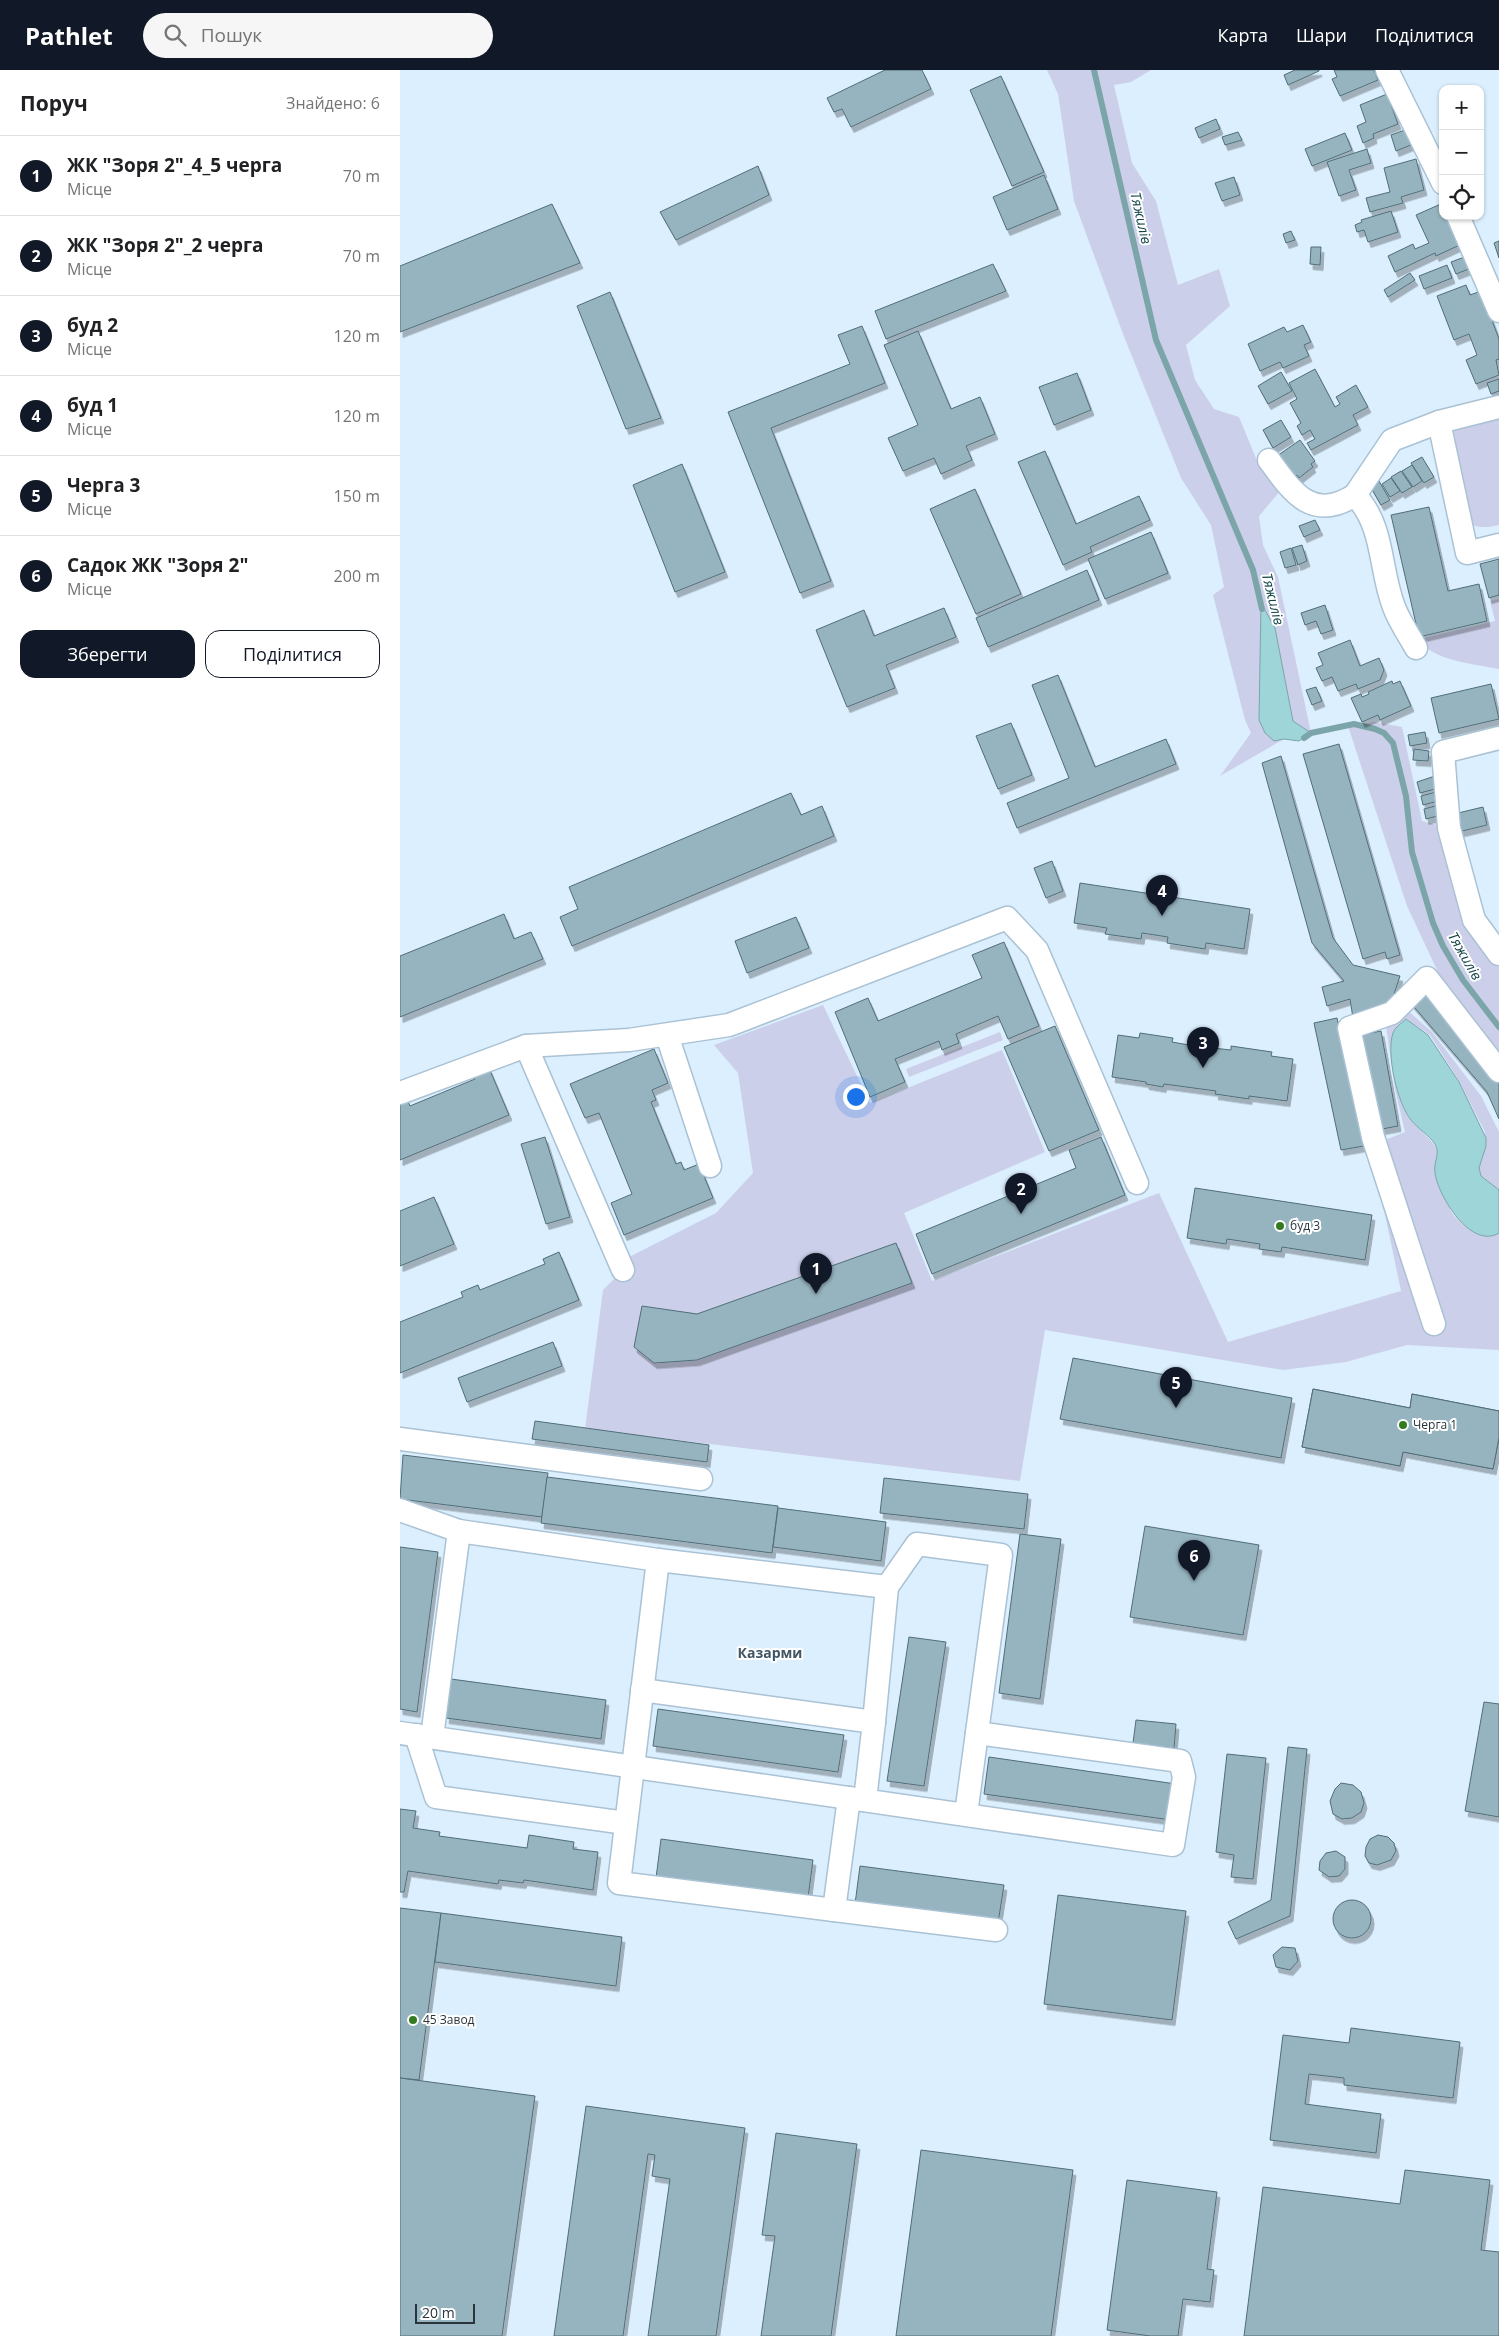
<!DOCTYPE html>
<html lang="uk">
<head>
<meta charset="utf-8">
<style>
  body { margin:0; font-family:"Open Sans",sans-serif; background:#f6f6f6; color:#202124 }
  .controls { position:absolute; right:15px; top:15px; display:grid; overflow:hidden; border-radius:10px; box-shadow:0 1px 4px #0004 }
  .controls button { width:45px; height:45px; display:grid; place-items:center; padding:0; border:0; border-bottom:1px solid #e0e0e0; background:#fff; color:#202124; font:25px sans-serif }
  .scale { position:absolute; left:15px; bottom:12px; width:60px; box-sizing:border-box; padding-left:5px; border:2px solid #2a343b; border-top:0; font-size:14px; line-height:18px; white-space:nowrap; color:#2a343b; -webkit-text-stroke:4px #fff; paint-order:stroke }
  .you { position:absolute; left:455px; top:1026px; width:18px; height:18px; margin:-12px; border:4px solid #fff; border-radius:50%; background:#1a73e8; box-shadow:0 0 0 8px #1a73e833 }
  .badge { display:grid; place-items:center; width:32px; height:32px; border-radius:50%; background:#111827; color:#fff; font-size:16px; font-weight:700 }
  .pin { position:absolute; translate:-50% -41px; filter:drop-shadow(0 1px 2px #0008) }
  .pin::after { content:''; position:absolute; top:26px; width:18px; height:15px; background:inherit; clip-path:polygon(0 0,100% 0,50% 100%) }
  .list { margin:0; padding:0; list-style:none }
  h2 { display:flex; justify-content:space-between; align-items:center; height:65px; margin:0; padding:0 20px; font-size:21px }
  h2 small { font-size:16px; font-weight:400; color:#757577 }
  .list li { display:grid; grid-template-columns:32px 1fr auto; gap:15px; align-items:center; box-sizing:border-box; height:80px; padding:0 20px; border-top:1px solid #e0e0e0 }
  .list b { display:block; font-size:19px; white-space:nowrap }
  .list p { margin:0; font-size:16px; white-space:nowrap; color:#757577 }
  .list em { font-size:16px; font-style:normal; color:#757577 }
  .actions { display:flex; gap:10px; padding:15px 20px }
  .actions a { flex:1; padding:11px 0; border:1px solid #111827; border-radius:15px; text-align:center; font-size:18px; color:#111827 }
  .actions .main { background:#111827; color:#fff }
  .icon { flex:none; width:28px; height:28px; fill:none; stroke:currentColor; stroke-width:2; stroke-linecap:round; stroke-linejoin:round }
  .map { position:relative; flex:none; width:1099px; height:2266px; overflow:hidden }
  header { display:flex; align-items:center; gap:30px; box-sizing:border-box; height:70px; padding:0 25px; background:#111827; color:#fff }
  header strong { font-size:24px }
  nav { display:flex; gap:28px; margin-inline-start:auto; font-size:18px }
  .search { width:350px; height:45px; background:#f6f6f6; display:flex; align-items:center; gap:12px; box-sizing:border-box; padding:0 18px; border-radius:28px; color:#757577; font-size:19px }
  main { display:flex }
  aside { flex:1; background:#fff }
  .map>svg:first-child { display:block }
  .green { fill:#cccfea }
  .water { fill:#9ed5d8; stroke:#7ba5a9 }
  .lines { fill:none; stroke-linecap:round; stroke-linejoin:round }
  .stream { stroke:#7ba5a9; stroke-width:6 }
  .building { fill:#96b4bf; stroke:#516e77; filter:url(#shadow) }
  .minor-casing { stroke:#aac2d4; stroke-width:25 }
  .minor { stroke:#fff; stroke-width:22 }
  .poi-dot { fill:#337b20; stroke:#fff; stroke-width:2 }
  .labels { text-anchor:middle; stroke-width:4; stroke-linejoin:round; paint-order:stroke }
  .poi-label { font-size:12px; fill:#2a343b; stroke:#fff; text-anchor:start }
  .water-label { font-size:14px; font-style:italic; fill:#134548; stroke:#fff }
  .neighbourhood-label { font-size:14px; font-weight:bold; fill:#405565; stroke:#fff }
</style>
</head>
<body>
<header>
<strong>Pathlet</strong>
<div class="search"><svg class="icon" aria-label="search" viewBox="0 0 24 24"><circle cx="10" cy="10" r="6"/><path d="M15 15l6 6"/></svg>Пошук</div>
<nav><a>Карта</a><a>Шари</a><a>Поділитися</a></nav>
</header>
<main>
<aside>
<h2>Поруч<small>Знайдено: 6</small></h2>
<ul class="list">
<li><span class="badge">1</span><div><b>ЖК &quot;Зоря 2&quot;_4_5 черга</b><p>Місце</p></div><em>70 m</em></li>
<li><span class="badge">2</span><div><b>ЖК &quot;Зоря 2&quot;_2 черга</b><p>Місце</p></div><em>70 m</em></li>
<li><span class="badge">3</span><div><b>буд 2</b><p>Місце</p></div><em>120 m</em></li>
<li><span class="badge">4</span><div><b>буд 1</b><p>Місце</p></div><em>120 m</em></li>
<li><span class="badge">5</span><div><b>Черга 3</b><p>Місце</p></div><em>150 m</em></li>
<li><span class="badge">6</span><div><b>Садок ЖК &quot;Зоря 2&quot;</b><p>Місце</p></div><em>200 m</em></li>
</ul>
<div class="actions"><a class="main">Зберегти</a><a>Поділитися</a></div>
</aside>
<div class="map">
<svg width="1099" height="2266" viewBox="0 0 1099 2266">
  <defs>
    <filter id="shadow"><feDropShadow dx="3" dy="5.5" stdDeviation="0" flood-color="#0004"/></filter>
  </defs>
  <rect width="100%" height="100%" fill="#dbeffe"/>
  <!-- green -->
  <g class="green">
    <polygon points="647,0 751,0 731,12 714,15 732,93 756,131 778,215 819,199 830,236 786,275 795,310 814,339 839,347 858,393 881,420 859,446 863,475 878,507 911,663 899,671 884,669 820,706 851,663 845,650 813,525 824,517 811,455 781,408 723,264 674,131 658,24"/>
    <path d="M1099,341V455C1086,458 1078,458 1066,453L1047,356Z"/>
    <path d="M1099,529V599C1079,595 1028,590 1020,569L1095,551L1090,531Z"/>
    <polygon points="975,652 1002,657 1022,751 1049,758 1099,884 1099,992 1052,932 1007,836 948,656"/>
    <path d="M423,935L470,1033L602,980L645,1082L504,1143L532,1211L759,1123L828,1272L1001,1221L974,1092L985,1070L1005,1062L995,1019L986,956L1006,939L1032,962L1081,1026L1099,1062V1120L1081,1106L1079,1098L1084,1082L1085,1062L1058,1009L1030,965L1006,949C1002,953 994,958 993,963C986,983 997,1032 1009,1048C1019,1061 1032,1068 1039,1083C1038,1086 1036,1091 1036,1094C1036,1103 1048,1136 1052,1143C1062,1156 1083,1172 1099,1163V1280L1007,1275L946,1292L883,1300L645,1260L620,1411L185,1359L203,1220L223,1200L231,1186L316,1143L353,1103L338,1003L314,975Z"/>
    <polygon points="600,962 603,970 509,1007 506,999"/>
  </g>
  <!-- water -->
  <g class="water">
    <polygon points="861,533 875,558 893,651 911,663 899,671 884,669 874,671 865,663 859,650"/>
    <path d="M1006,949L1028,965L1059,1012L1086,1068V1076L1079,1098L1081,1106L1099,1120V1163C1071,1180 1038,1126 1035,1103C1033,1092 1041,1084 1035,1074C1029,1065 1018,1059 1011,1050C997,1033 986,983 993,963C995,957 1002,953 1006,949Z"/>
  </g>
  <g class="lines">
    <!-- stream -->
    <g class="stream">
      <polyline points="694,0 756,270 853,500 862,539"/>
      <polyline points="904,668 911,663 954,654 975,659 984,663 993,673 1006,726 1012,782 1033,853 1043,876 1063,910 1099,957"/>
    </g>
  </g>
  <!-- building -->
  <g class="building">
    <polygon points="485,0 522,0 531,19 451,57 442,39 434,42 427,28"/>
    <polygon points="895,0 919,0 919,1 888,15 884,5"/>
    <polygon points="934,0 974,0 978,10 940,26 932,9 937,7"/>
    <polygon points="601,6 644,102 612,116 570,20"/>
    <polygon points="987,24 998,54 973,64 974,68 963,73 957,56 966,52 960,35"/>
    <polygon points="816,49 820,59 799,68 795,58"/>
    <polygon points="1005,60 1011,75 996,81 991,65"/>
    <polygon points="838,62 842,70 825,75 822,67"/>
    <polygon points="945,63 952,80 912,96 905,79"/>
    <polygon points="967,79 971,93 949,100 956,120 939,126 927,92"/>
    <polygon points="1016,89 1024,120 1001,127 1003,133 970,142 966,128 990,122 984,98"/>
    <polygon points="358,96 369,125 276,170 260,142"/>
    <polygon points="644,105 658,139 607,160 593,127"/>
    <polygon points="834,107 840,125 822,131 815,113"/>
    <polygon points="1043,133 1043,146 1051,146 1064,173 1036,186 1035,183 995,202 988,186 1013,174 1015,179 1029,173 1016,145"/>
    <polygon points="152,134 180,193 0,262 0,196"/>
    <polygon points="991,141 998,162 968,172 964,160 957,162 955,155 962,152 961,150"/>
    <polygon points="891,161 895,170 886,173 883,164"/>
    <polygon points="1099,171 1099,188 1094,173"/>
    <polygon points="911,177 921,177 920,195 910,194"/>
    <polygon points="1070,185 1074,197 1056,204 1051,192"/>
    <polygon points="593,194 606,221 486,269 475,241"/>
    <polygon points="1047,195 1052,208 1024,219 1019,206"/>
    <polygon points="1010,203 1015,210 988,227 984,220"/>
    <polygon points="1066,215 1070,225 1081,221 1099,269 1099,289 1096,290 1099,305 1076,314 1066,290 1077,285 1069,264 1054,270 1037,226"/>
    <polygon points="210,222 261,348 226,359 177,236"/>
    <polygon points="903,255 911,272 904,275 909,286 883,298 880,292 860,301 848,274 884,257 887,262"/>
    <polygon points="462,256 485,313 371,358 431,511 400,523 328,342 450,294 438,265"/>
    <polygon points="518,261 551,339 580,327 595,364 566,376 572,390 541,404 534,388 503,401 488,368 518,355 484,275"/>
    <polygon points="915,299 935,337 940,334 936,327 956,315 968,337 953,345 958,355 911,380 907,373 915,369 910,360 902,365 897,356 901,353 890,333 897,329 889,313"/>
    <polygon points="881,302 892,321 868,334 858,316"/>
    <polygon points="677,303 691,340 654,355 639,317"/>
    <polygon points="1099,309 1099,321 1091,324 1087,313"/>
    <polygon points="881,350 891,367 873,378 863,360"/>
    <polygon points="900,370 915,391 911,394 913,397 899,408 897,405 893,408 877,386"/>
    <polygon points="645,381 676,454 739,426 750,450 690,477 692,482 663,495 618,392"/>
    <polygon points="1022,387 1034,407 1024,413 1011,393"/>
    <polygon points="282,394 325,502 275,522 233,415"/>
    <polygon points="1012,395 1022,411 1013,417 1002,401"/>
    <polygon points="1001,401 1012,417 1002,423 991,407"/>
    <polygon points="991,408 1000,421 990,427 982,414"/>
    <polygon points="979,411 990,430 981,435 970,416"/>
    <polygon points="575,419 621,524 576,544 530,439"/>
    <polygon points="1029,437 1048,521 1079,514 1087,551 1019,567 991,445"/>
    <polygon points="915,450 920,460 904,467 899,456"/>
    <polygon points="751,462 768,503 705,529 688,489"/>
    <polygon points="902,475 907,491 898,495 892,478"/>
    <polygon points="891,478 896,495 885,498 880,482"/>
    <polygon points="1099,489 1099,525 1089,528 1080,494"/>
    <polygon points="687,500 699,530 588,577 576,548"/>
    <polygon points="925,535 933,560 921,564 916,551 905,555 901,543"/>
    <polygon points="544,538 556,567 486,595 495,618 447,637 416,560 464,540 474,566"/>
    <polygon points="950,570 960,596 979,588 984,600 980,610 958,619 956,614 938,621 932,607 922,611 916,598 923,595 918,583"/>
    <polygon points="658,605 695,697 766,669 776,694 617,758 607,733 669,708 632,615"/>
    <polygon points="992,611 993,614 1000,611 1011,636 980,650 978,645 962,652 951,628 961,624 962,627 969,624 968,622"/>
    <polygon points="1091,614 1099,649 1039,663 1031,628"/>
    <polygon points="916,617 922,631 912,635 906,620"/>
    <polygon points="611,653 632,705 598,719 576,666"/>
    <polygon points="1025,662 1027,673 1010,676 1008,665"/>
    <polygon points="939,674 1000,885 987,889 985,882 963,889 903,684"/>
    <polygon points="1014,679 1029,681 1028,691 1013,690"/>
    <polygon points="881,686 933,868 953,895 1000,906 993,927 977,940 953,948 950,929 927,936 922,917 944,911 912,873 862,693"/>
    <polygon points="1035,706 1039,718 1020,723 1017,712"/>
    <polygon points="1036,722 1038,731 1023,735 1021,726"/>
    <polygon points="391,723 401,745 422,736 434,766 172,876 160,847 178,839 169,817"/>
    <polygon points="1043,734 1045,744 1026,749 1024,739"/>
    <polygon points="1083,737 1087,755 1058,762 1054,744"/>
    <polygon points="652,791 663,821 646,828 634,798"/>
    <polygon points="680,813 850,839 844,879 806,873 805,879 767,873 768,867 742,863 741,869 705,864 707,858 674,853"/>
    <polygon points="104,844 114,869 131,862 143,889 0,947 0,886"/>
    <polygon points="396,847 409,878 347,903 335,871"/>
    <polygon points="604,872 639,956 608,969 598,946 556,964 559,973 542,980 539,971 495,989 505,1012 470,1027 435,942 468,928 478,951 582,908 572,885"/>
    <polygon points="1023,918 1099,1008 1099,1049 1087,1022 1009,931"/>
    <polygon points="937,948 964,1076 941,1080 914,953"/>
    <polygon points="655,956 699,1060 649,1081 604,977"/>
    <polygon points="981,961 998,1056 977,1060 960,965"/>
    <polygon points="740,963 773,968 772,972 789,975 790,969 814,972 813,978 831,980 831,976 872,982 871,986 893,989 887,1031 849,1026 849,1029 815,1024 816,1021 764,1014 763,1017 746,1014 746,1012 712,1007 718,965 739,968"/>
    <polygon points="254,979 268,1013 252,1020 256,1030 251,1032 276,1094 281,1092 284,1100 299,1094 313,1128 224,1165 211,1133 232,1124 199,1043 185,1048 170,1014"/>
    <polygon points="89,998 109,1045 0,1090 0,1034 8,1031 10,1036 75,1009 73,1004"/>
    <polygon points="145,1067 170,1147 146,1154 121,1074"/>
    <polygon points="701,1067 725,1125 532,1204 516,1164 676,1098 669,1080"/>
    <polygon points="795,1118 972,1145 965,1190 882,1177 881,1182 859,1179 860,1174 827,1169 826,1174 787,1168"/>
    <polygon points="34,1127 54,1174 0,1196 0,1141"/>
    <polygon points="496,1173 512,1213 297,1290 254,1293 234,1277 242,1236 297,1244"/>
    <polygon points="159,1182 179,1230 0,1303 0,1252 63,1227 61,1222 78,1215 80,1220 145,1194 143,1189"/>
    <polygon points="153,1272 162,1296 67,1332 58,1308"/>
    <polygon points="673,1288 892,1328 881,1388 660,1349"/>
    <polygon points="913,1319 1010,1338 1012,1324 1099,1341 1099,1368 1093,1399 1003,1382 1000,1396 902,1377"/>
    <polygon points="913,1319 1010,1338 1012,1324 1099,1341 1099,1368 1093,1399 1003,1382 1000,1396 902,1377"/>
    <polygon points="135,1351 309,1375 307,1392 132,1369"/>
    <polygon points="3,1385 148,1403 142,1447 0,1429"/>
    <polygon points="147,1407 378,1436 372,1483 141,1453"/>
    <polygon points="484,1408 628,1424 624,1459 480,1443"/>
    <polygon points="378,1438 486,1452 481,1491 373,1477"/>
    <polygon points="745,1456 859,1475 843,1565 730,1547"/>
    <polygon points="620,1464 661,1469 640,1629 599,1623"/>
    <polygon points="0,1477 38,1482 17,1642 0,1639"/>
    <polygon points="509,1567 546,1572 524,1716 487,1711"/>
    <polygon points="51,1609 206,1630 201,1669 46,1648"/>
    <polygon points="1084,1632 1099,1634 1099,1747 1065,1741"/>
    <polygon points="258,1639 444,1665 438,1702 253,1676"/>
    <polygon points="736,1650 776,1654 774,1678 733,1673"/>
    <polygon points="888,1677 907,1679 890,1846 836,1869 828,1852 871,1830"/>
    <polygon points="827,1684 866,1688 853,1809 831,1807 834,1785 816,1782"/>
    <polygon points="589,1687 776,1714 771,1750 584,1724"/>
    <polygon points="941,1713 953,1715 961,1722 964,1733 961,1742 952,1748 942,1749 933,1744 930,1731 935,1719"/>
    <polygon points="0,1739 16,1741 13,1758 40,1762 39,1766 127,1778 129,1765 174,1772 173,1779 198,1782 193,1820 124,1810 123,1813 99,1810 98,1814 8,1801 4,1822 0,1822"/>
    <polygon points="978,1765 988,1767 994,1773 996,1781 991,1790 977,1795 969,1793 965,1786 966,1777 970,1769"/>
    <polygon points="261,1769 413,1790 408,1828 256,1808"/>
    <polygon points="936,1781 945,1787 945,1799 939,1806 929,1807 919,1800 920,1791 926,1783"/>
    <polygon points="460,1796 604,1815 598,1853 455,1834"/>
    <polygon points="658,1825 786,1841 772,1950 644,1934"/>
    <circle cx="952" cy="1849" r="19"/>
    <polygon points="0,1838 41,1843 19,2010 0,2008"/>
    <polygon points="41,1843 222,1867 216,1916 35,1892"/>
    <polygon points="882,1877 895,1878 898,1891 890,1900 876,1897 873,1885"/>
    <polygon points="951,1958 1060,1972 1053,2028 944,2015 944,2008 909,2004 905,2034 981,2044 976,2083 870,2070 883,1965 949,1973"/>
    <polygon points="0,2008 135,2026 102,2266 0,2266"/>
    <polygon points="186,2036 345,2058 316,2266 248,2266 270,2109 252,2106 255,2085 248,2084 223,2266 154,2266"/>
    <polygon points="376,2063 457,2074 431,2266 361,2266 375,2166 362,2165"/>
    <polygon points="521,2080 673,2100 651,2266 496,2266"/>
    <polygon points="1005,2100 1090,2110 1081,2180 1099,2182 1099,2266 844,2266 863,2117 1000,2134"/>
    <polygon points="727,2110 817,2122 807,2199 814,2200 810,2232 783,2229 778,2266 750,2266 707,2260"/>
  </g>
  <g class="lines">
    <!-- minor casing -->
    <g class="minor-casing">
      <g id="minor">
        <polyline points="987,0 1043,113"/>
        <polyline points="1058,146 1099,241"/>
        <polyline points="1039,352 1067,483 1099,475"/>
        <path d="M869,390C893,423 912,452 955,425"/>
        <path d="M1016,578C1009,565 999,551 994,537C979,499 985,457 955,425L992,370L1039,352L1099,337"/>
        <polyline points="1099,668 1043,682 1049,758 1074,850 1099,884"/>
        <polyline points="267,965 310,1096"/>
        <polyline points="126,976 223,1200"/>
        <polyline points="0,1023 126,976 229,970 329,955 607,848 637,880 737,1113"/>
        <polyline points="1034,1254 973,1067 949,958 992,943 1027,908 1099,1001"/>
        <polyline points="0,1369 301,1409"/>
        <polyline points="0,1440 59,1461"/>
        <polyline points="258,1490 219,1813 434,1840"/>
        <polyline points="242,1620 474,1652 465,1730"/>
        <polyline points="474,1652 487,1517"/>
        <polyline points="0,1663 773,1775 784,1707 780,1691 577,1663"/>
        <polyline points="16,1665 36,1727 226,1753"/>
        <polyline points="32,1667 59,1461 258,1490 487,1517 517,1474 601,1485 566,1744"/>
        <polyline points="449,1728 434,1840 596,1860"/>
      </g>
    </g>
    <!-- minor -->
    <use href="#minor" class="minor"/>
  </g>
  <!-- markers -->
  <g class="poi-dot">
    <circle cx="880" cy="1156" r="5"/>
    <circle cx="1003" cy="1355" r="5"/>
    <circle cx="13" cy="1950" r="5"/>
  </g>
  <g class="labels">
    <!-- poi labels -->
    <g class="poi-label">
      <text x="890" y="1160">буд 3</text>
      <text x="1013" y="1359">Черга 1</text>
      <text x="23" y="1954">45 Завод</text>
    </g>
    <!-- water labels -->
    <g class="water-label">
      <text transform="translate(741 148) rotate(77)" y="5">Тяжилів</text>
      <text transform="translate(873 529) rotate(76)" y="5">Тяжилів</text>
      <text transform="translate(1065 886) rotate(60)" y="5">Тяжилів</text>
    </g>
    <!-- neighbourhood labels -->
    <g class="neighbourhood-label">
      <text x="370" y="1588">Казарми</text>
    </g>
  </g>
</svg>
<div class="controls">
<button>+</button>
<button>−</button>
<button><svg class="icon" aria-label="locate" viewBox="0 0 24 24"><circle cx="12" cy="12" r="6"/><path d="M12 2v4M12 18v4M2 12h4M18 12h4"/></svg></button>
</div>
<div class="scale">20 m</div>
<div class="you"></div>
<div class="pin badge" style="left:416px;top:1224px">1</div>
<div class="pin badge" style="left:621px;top:1144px">2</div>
<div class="pin badge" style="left:803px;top:998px">3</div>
<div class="pin badge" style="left:762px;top:846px">4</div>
<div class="pin badge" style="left:776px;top:1338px">5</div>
<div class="pin badge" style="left:794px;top:1511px">6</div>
</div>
</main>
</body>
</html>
